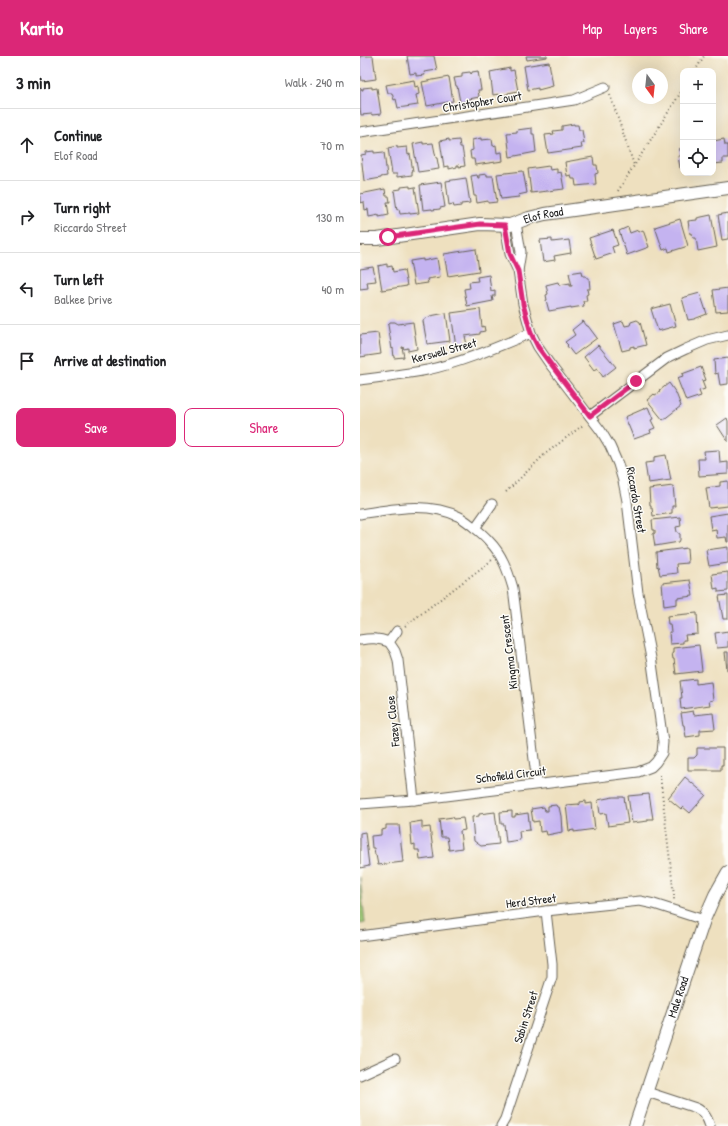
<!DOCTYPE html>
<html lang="en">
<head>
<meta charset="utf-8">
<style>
  body { margin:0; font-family:"Patrick Hand",sans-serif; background:#f6f6f6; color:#202124 }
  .controls { position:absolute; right:12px; top:12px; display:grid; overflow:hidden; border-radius:8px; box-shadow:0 4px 16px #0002 }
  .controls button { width:36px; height:36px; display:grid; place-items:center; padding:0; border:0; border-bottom:1px solid #e0e0e0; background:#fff; color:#202124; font:20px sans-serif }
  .compass { position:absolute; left:272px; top:12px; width:36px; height:36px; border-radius:50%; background:#fff; box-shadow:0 4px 16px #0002; rotate:165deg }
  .stop { position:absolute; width:12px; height:12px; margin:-9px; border:3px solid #db2777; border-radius:50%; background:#fff }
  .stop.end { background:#db2777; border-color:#fff; box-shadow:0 1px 4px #0008 }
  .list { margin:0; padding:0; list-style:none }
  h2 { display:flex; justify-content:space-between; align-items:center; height:52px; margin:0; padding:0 16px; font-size:17px }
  h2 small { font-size:13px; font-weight:400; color:#757577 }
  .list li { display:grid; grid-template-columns:26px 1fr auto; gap:12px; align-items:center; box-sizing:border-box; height:72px; padding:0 16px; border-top:1px solid #e0e0e0 }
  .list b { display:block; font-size:15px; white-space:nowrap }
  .list p { margin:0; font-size:13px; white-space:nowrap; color:#757577 }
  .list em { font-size:13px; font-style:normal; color:#757577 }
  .actions { display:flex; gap:8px; padding:12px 16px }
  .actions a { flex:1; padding:9px 0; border:1px solid #db2777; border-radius:8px; text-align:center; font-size:14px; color:#db2777 }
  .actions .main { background:#db2777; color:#fff }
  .icon { flex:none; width:22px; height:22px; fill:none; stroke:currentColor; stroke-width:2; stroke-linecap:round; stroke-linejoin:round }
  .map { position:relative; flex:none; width:368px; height:1070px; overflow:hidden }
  header { display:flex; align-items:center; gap:24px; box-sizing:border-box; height:56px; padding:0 20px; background:#db2777; color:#fff }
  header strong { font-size:19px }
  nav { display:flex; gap:22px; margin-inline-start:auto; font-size:14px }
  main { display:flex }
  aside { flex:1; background:#fff }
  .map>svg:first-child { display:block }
  .green { fill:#a2cd7a; stroke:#5f744b }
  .building { fill:#c4b3f0 }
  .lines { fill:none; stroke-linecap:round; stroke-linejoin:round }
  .street-casing { stroke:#666155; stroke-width:11 }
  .secondary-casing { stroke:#666155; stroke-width:14 }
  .path { stroke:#666155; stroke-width:2; stroke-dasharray:1 3; stroke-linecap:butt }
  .street { stroke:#fff; stroke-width:9 }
  .secondary { stroke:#fff; stroke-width:12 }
  .route { stroke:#db2777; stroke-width:5 }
  .labels { text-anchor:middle; stroke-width:3; stroke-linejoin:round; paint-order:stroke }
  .street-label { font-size:12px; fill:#1c1c1c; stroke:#fdfcf7 }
</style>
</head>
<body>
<header>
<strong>Kartio</strong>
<nav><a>Map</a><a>Layers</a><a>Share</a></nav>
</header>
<main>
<aside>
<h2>3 min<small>Walk · 240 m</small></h2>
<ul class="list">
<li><svg class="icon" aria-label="ahead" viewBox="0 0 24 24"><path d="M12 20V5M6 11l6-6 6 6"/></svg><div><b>Continue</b><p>Elof Road</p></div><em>70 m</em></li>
<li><svg class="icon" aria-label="right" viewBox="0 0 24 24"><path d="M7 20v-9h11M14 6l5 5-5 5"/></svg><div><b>Turn right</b><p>Riccardo Street</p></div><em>130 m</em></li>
<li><svg class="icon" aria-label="left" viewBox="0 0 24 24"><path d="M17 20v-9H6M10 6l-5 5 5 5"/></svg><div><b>Turn left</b><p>Balkee Drive</p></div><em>40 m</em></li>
<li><svg class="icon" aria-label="arrive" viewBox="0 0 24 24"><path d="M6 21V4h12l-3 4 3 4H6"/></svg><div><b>Arrive at destination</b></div></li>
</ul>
<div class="actions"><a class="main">Save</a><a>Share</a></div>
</aside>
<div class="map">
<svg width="368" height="1070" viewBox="0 0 368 1070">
  <rect width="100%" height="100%" fill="#fdfcf7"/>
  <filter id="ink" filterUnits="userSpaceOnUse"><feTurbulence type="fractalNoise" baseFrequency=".025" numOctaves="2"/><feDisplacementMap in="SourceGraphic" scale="8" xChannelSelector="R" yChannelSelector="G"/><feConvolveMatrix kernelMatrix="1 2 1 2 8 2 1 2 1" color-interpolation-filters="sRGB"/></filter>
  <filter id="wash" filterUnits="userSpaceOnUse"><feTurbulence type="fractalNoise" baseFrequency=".012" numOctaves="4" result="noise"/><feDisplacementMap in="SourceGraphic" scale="16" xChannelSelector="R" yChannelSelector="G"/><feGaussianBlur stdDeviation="0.9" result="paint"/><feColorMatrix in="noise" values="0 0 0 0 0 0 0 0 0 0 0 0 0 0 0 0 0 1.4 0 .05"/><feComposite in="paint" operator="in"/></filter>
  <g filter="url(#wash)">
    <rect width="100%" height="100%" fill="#eee0bf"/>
    <!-- green -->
    <polygon class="green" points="0,821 5,867 0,868"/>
    <g id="blocks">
      <!-- building -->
      <g class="building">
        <polygon points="0,0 13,0 16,23 2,25 1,20 0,20"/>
        <polygon points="47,0 74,0 77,14 64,16 65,19 56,20 56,17 50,18"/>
        <polygon points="166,0 187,0 187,1 167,4"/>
        <polygon points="189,6 193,30 178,34 178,32 168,34 164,10"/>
        <polygon points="150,12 150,15 154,14 158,35 148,37 148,38 139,40 139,38 133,39 130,16"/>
        <polygon points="118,15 121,34 118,34 119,41 109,43 109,45 100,46 97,30 96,30 94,22 102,21 102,17 110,16 111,18 112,17 112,16"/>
        <polygon points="89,21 93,45 67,50 62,26"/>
        <polygon points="54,24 55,31 58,30 59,38 56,39 58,49 38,52 36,43 34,44 32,37 28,37 26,29"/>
        <polygon points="12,31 12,33 17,32 21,58 12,59 12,58 1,59 0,52 0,33 1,32 2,34 3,34 3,32"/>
        <polygon points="214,68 214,69 218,69 219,74 222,74 224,87 221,87 222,92 188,97 185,79 194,78 193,75 202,74 202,70"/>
        <polygon points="172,72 172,78 174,78 176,96 150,101 147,77 157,76 157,74"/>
        <polygon points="121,82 121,84 132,83 133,90 136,89 137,97 142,96 143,105 115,109 114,103 111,103 110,95 113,94 112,84"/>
        <polygon points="89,83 89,85 99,84 100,91 102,91 105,110 99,111 99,109 97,109 97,111 89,113 89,110 84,111 80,85"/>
        <polygon points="364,83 365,89 368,89 368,102 363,102 363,107 353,108 353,85"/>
        <polygon points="63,86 63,88 73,87 76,102 77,102 79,113 58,116 53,88"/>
        <polygon points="37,90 37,92 47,91 48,99 50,98 53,115 52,115 52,119 37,121 37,118 32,118 28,92"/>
        <polygon points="323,92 323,112 320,112 318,100 320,100 319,93"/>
        <polygon points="14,95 14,97 24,96 27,120 21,121 21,122 4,125 1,99 6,98 6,96"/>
        <polygon points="233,101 234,109 237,109 238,117 235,118 236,128 216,130 215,123 212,123 211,119 207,120 205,106"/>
        <polygon points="189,110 190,114 197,113 197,117 201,116 204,133 171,137 168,113"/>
        <polygon points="163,115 167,137 158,139 159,141 141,143 137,118"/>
        <polygon points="127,118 127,120 133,120 137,146 128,147 128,145 117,147 116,140 114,140 111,120 117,119 118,122 119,122 119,119"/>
        <polygon points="106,122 110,147 101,148 101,150 94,151 93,148 89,149 86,125"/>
        <polygon points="81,126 85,151 80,152 80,153 72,154 72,153 63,154 60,129"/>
        <polygon points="50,130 50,132 55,131 59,157 50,158 50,157 40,158 39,153 37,154 34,134 41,133 41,131"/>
        <polygon points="25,133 26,140 29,140 30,146 27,146 29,159 19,161 19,159 9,161 8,153 5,154 4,146 0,147 0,138"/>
        <polygon points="368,157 368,183 362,184 358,159"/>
        <polygon points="351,159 357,191 338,195 336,182 333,182 332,177 330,178 328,165 337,164 337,162"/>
        <polygon points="320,163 328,190 309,196 308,192 303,194 295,171"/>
        <polygon points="268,171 270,177 278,174 279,176 283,174 289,191 267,199 259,175"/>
        <polygon points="253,174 258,189 252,191 254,197 236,203 229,182"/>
        <polygon points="192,183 192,186 209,184 211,197 194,200 195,204 183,206 180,184"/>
        <polygon points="116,193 119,215 88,220 84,198"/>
        <polygon points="77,202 80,221 67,223 68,227 54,229 50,205 63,203 63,205"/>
        <polygon points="27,208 27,211 32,210 33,216 44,214 47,230 22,234 18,210"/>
        <polygon points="13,211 16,225 7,226 8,232 0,233 0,213"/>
        <polygon points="222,215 223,220 226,220 227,222 229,222 230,233 227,233 228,238 226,239 227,245 223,245 224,250 211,252 211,251 189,255 186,244 187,244 186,239 188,238 186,229 198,226 199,229 210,227 210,230 212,230 209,217"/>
        <polygon points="129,219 131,235 135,234 135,240 132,240 133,245 107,250 104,233 110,232 109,226 118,225 117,221"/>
        <polygon points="368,232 368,255 356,256 353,234"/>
        <polygon points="340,237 347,258 334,263 328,264 322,242"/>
        <polygon points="310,248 316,270 298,275 291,253"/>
        <polygon points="120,253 122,271 124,270 125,275 120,276 120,278 105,280 107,289 96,291 91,257"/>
        <polygon points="86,257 90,285 67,288 63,265 65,262 70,261 70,260"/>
        <polygon points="277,264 280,266 286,289 274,292 274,290 270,291 270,293 262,295 254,268 263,265 265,270 270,269 271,266"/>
        <polygon points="223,265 227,270 228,270 237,282 214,299 207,290 208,289 205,286 215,279 212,274"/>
        <polygon points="30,266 35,266 38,268 53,266 57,293 48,295 48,292 44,293 43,291 42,291 44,301 34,302 33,292 32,293 28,269"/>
        <polygon points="18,277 21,298 0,301 0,279"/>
        <polygon points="238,289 256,311 243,321 237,312 234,314 224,301"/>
        <polygon points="368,302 368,328 360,329 358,317 355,318 354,304"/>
        <polygon points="341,311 346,324 342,325 345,333 339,335 341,340 326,345 317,322 323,320 322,318"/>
        <polygon points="309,327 316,337 321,350 303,364 287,344 294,338 295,339 300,336 299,335"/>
        <polygon points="288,351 293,363 291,364 295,372 290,374 291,377 274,383 265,361"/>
        <polygon points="367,362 368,365 368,386 357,369"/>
        <polygon points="359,394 360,407 368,406 368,418 339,420 338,403 345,403 344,395"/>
        <polygon points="306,399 311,424 288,427 285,407 294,406 294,401"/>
        <polygon points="368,425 368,450 349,452 346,432 360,430 360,426"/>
        <polygon points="313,430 315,450 312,450 312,457 293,460 292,452 291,452 291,449 290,449 289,433"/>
        <polygon points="368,457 368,486 367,486 366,481 357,482 356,473 351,474 349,460"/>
        <polygon points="320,461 321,470 316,471 317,476 320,478 320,484 319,486 295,490 293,478 295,477 295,474 293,474 292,464"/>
        <polygon points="368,491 368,507 349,510 346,494"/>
        <polygon points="327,492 328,507 316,508 317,517 300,519 298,510 297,511 296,496"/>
        <polygon points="368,516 368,535 358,536 358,532 354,533 352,518"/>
        <polygon points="330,524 333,540 317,542 317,548 304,550 302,527"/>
        <polygon points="368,539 368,563 363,563 359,540"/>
        <polygon points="337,557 338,578 325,579 326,584 323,584 323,587 310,588 309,576 311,576 310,568 308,568 307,560"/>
        <polygon points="368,575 368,591 357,592 355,577"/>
        <polygon points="339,589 342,615 316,618 314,603 313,603 312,597 313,597 313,592"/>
        <polygon points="365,596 368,596 368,614 367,614"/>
        <polygon points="336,623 336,628 351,626 353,644 349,645 350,649 321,653 320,642 322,642 320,625"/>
        <polygon points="333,655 334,659 353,657 355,673 340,674 340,679 326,681 324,669 323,669 321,657"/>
        <polygon points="337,692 363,692 363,709 361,709 361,714 328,714 328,702 334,702 337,699"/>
        <polygon points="325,721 346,739 330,757 323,751 321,753 308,742"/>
        <polygon points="289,738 293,763 288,763 288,765 272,767 268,740"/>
        <polygon points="253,741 264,741 268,767 248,770 246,757 240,758 238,744"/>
        <polygon points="226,745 226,748 232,747 235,773 214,776 214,774 209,775 206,749 219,748 219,749 220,748 220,746"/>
        <polygon points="196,749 197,751 199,751 201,760 202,776 187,779 186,775 180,776 179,765 173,766 171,753 184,751 185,755 188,755 188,750"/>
        <polygon points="152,755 152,761 155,761 155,759 168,757 170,774 159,775 160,784 146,786 144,768 141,768 140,756"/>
        <polygon points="135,756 139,788 121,790 114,785 112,761 119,760 119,758"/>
        <polygon points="93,761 94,763 103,762 105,774 100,775 102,792 89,794 87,781 81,781 79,763"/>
        <polygon points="62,765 62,772 70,771 74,802 60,804 59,794 55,794 55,788 52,789 50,767"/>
        <polygon points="26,769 39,769 43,806 18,809 16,799 15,799 14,792 12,792 11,780 21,779 21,774 26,773"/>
        <polygon points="5,776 9,810 0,812 0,777"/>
      </g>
    </g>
  </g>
  <g filter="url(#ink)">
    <use href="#blocks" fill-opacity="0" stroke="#666155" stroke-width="1"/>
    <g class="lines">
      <!-- street casing -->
      <g class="street-casing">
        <g id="street">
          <polyline points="0,76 214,44 245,31"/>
          <polyline points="156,167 161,196 158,215"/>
          <path d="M0,324C22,321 45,318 67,314C103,306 137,291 171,277"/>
          <polyline points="230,360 307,302 326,293 347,284 368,279"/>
          <path d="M0,458C34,453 67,445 100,461C105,464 110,468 115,472L132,448"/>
          <path d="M115,472C120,476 125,480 129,485C142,498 148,515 153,532L177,728"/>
          <polyline points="37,575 29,586 35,595 38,604 54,744"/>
          <path d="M0,584C11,582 18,582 29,586"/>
          <polyline points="0,748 54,744 278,716 291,711 296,706 302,697 303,686 292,607 278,537 267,445 263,425 258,408 250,390 241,375 189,307 178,291 171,277 163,248 158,215 150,198 145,169"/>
          <polyline points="0,880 186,855 280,845 294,848 344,864"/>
          <polyline points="0,1019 35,1003"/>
          <path d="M287,1036L336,1052C344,1056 347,1061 350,1070"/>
          <polyline points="141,1070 145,1063 192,921 192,908 186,855"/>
        </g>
      </g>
      <!-- secondary casing -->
      <g class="secondary-casing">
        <g id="secondary">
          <path id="s1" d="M0,183H17L120,168L150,169L169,162L185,158L368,132"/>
          <path id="s2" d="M275,1070L344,864L355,839L368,816"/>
        </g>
      </g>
      <!-- path -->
      <g class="path">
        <polyline points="335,15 344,0"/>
        <polyline points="250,39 274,109"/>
        <polyline points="258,135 323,33"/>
        <polyline points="146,436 185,398 223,369"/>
        <polyline points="45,570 132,504"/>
        <polyline points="300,719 314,840 314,845"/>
      </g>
      <!-- street -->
      <use href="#street" class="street"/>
      <!-- secondary -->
      <use href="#secondary" class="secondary"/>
    </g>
  </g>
  <g class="lines" filter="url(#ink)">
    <!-- route -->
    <polyline class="route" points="28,181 120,168 145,169 150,198 158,215 163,248 171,277 178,291 189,306 230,360 276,325"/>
  </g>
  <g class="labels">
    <!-- street labels -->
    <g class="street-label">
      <text transform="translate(122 46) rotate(-9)" y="4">Christopher Court</text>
      <text dy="4" stroke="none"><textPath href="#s1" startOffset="186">Elof Road</textPath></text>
      <text transform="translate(84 295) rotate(-15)" y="4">Kerswell Street</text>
      <text transform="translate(276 444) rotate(80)" y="4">Riccardo Street</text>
      <text transform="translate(149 596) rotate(-97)" y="4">Kingma Crescent</text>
      <text transform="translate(33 665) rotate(-96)" y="4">Fazey Close</text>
      <text transform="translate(151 719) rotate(-7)" y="4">Schofield Circuit</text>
      <text transform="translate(171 845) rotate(-7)" y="4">Herd Street</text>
      <text dy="4" stroke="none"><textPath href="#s2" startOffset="136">Male Road</textPath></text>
      <text transform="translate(166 961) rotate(-72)" y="4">Sabin Street</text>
    </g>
  </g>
</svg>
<div class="controls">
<button>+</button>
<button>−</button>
<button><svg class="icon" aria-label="locate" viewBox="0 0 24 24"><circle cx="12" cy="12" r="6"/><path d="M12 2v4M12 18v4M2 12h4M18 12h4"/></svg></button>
</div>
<svg class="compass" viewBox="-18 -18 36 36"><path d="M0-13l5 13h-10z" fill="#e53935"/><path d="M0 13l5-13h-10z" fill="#757577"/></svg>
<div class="stop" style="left:28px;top:181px"></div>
<div class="stop end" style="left:276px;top:325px"></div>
</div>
</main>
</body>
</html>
